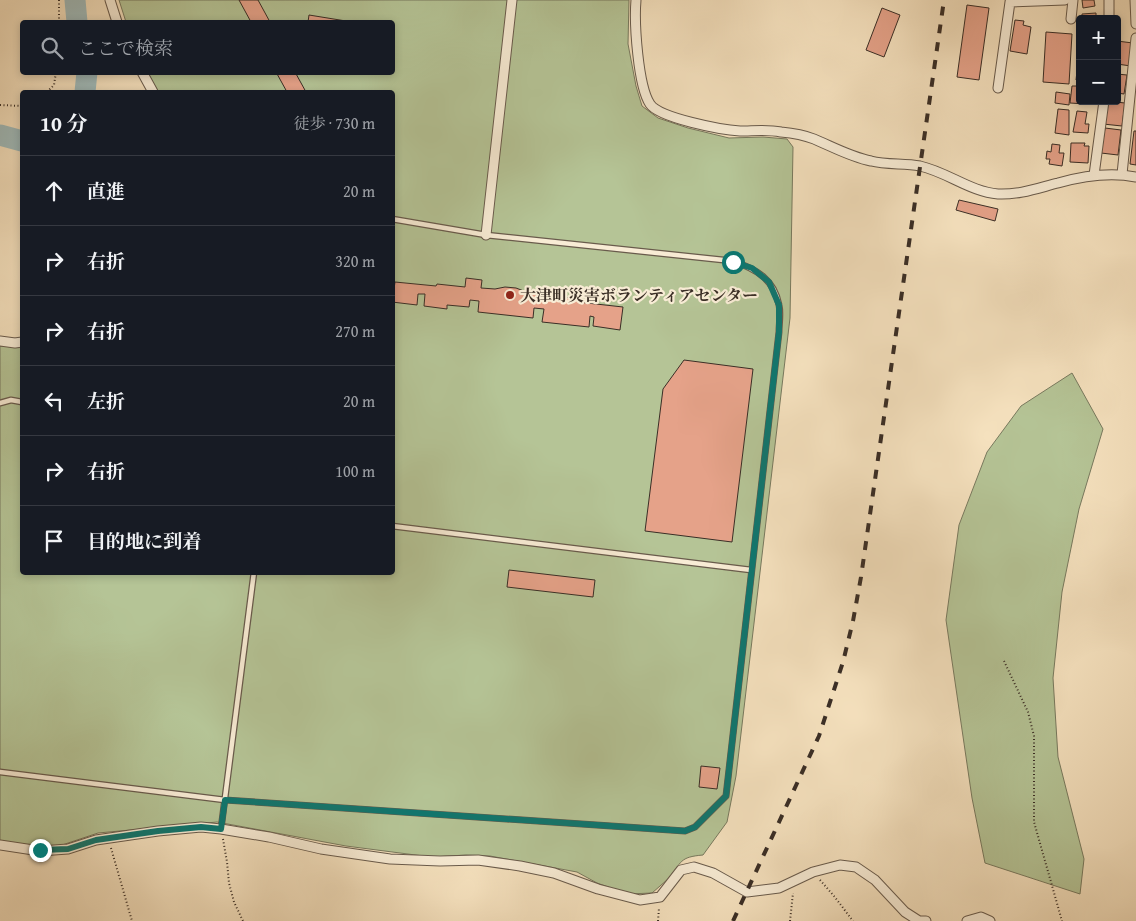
<!DOCTYPE html>
<html lang="ja">
<head>
<meta charset="utf-8">
<style>
  body { margin:0; font-family:"Gentium Book Plus","Noto Serif JP",serif; background:#242831; color:#f1f3f6 }
  .controls { position:absolute; right:15px; top:15px; display:grid; overflow:hidden; border-radius:5px; box-shadow:0 2px 8px #0003 }
  .controls button { width:45px; height:45px; display:grid; place-items:center; padding:0; border:0; border-bottom:1px solid #363941; background:#171b24; color:#f1f3f6; font:25px sans-serif }
  .stop { position:absolute; width:15px; height:15px; margin:-11px; border:4px solid #0f766e; border-radius:50%; background:#fff }
  .stop.end { background:#0f766e; border-color:#fff; box-shadow:0 1px 5px #0008 }
  .list { margin:0; padding:0; list-style:none }
  h2 { display:flex; justify-content:space-between; align-items:center; height:65px; margin:0; padding:0 20px; font-size:21px }
  h2 small { font-size:16px; font-weight:400; color:#9ea1a6 }
  .list li { display:grid; grid-template-columns:32px 1fr auto; gap:15px; align-items:center; box-sizing:border-box; height:70px; padding:0 20px; border-top:1px solid #363941 }
  .list b { display:block; font-size:19px; white-space:nowrap }
  .list em { font-size:16px; font-style:normal; color:#9ea1a6 }
  .icon { flex:none; width:28px; height:28px; fill:none; stroke:currentColor; stroke-width:2; stroke-linecap:round; stroke-linejoin:round }
  .map { position:relative; flex:none; width:1136px; height:921px; overflow:hidden }
  .search { position:absolute; background:#171b24; box-shadow:0 2px 8px #0003; left:20px; top:20px; width:375px; height:55px; display:flex; align-items:center; gap:12px; box-sizing:border-box; padding:0 18px; border-radius:5px; color:#9ea1a6; font-size:19px }
  .panel { position:absolute; background:#171b24; box-shadow:0 2px 8px #0003; left:20px; top:90px; width:375px; height:485px; border-radius:5px }
  .map>svg:first-child { display:block }
  .green { fill:#b5c496; stroke:#78795e }
  .lines { fill:none; stroke-linecap:round; stroke-linejoin:round }
  .river { stroke:#a0bbbb; stroke-width:21 }
  .building { fill:#e5a289; stroke:#3a2e26 }
  .lane-casing { stroke:#695b4c; stroke-width:7 }
  .street-casing { stroke:#695b4c; stroke-width:11 }
  .path { stroke:#3a2e26; stroke-width:2; stroke-dasharray:1 2.5; stroke-linecap:butt }
  .lane { stroke:#f8ecd5; stroke-width:4.5 }
  .street { stroke:#f8ecd5; stroke-width:9 }
  .rail { stroke:#3a2e26; stroke-width:4; stroke-dasharray:9 9; stroke-linecap:butt }
  .route { stroke:#0f766e; stroke-width:6 }
  .poi-dot { fill:#8f2418; stroke:#f8ecd5; stroke-width:2 }
  .labels { text-anchor:middle; stroke-width:4.5; stroke-linejoin:round; paint-order:stroke }
  .poi-label { font-size:16px; font-weight:bold; fill:#3a2e26; stroke:#f8ecd5; text-anchor:start }
</style>
</head>
<body>
<div class="map">
<svg width="1136" height="921" viewBox="0 0 1136 921">
  <rect width="100%" height="100%" fill="#f5e1be"/>
  <filter id="stains"><feTurbulence type="fractalNoise" baseFrequency=".004" numOctaves="4"/><feColorMatrix values="0 0 0 0 .2 0 0 0 0 .09 0 0 0 0 .02 0 0 0 .5 -.17"/></filter>
  <radialGradient id="worn" r=".72"><stop offset=".6" stop-color="#630" stop-opacity="0"/><stop offset="1" stop-color="#630" stop-opacity=".3"/></radialGradient>
  <!-- green -->
  <g class="green">
    <path d="M119,0H629L628,44L636,86L642,106L658,118L688,128L729,138L763,137L787,139L793,147L790,318L736,776L727,822L703,855C679,857 682,862 668,879C663,884 657,888 652,893L628,894L597,883L577,872L490,856L466,855L431,857L346,846L217,822L98,833L59,846L36,847L0,842V346L15,347L22,346V572H392V92H158L148,73L392,72V22H126Z"/>
    <polygon points="1072,373 1103,429 1079,509 1062,592 1053,678 1058,757 1084,859 1080,894 985,863 972,798 946,620 959,525 987,452 1021,406"/>
  </g>
  <g class="lines">
    <!-- river -->
    <g class="river">
      <polyline points="75,0 77,22"/>
      <polyline points="85,92 87,72"/>
      <polyline points="0,135 22,141"/>
    </g>
  </g>
  <!-- building -->
  <g class="building">
    <polygon points="239,0 258,0 270,22 251,22"/>
    <polygon points="1082,0 1094,0 1095,6 1083,8"/>
    <polygon points="967,5 989,8 979,80 957,77"/>
    <polygon points="882,8 900,15 884,57 866,50"/>
    <polygon points="1096,13 1096,19 1082,19 1082,14"/>
    <polygon points="309,15 346,21 345,22 308,22"/>
    <polygon points="1015,20 1024,21 1023,25 1031,27 1027,54 1010,51"/>
    <polygon points="1046,32 1072,34 1069,84 1043,82"/>
    <rect x="1077" y="39" width="3" height="15"/>
    <polygon points="1117,41 1133,43 1131,66 1117,64"/>
    <polygon points="1078,62 1080,62 1080,80 1076,80"/>
    <polygon points="276,72 295,72 306,92 287,92"/>
    <polygon points="1117,74 1127,75 1124,94 1117,93"/>
    <polygon points="1072,86 1080,86 1080,101 1086,101 1086,104 1070,103"/>
    <polygon points="1056,92 1070,94 1069,105 1055,103"/>
    <polygon points="1106,101 1125,103 1122,126 1103,124"/>
    <polygon points="1058,109 1069,110 1069,135 1055,133"/>
    <polygon points="1077,111 1087,112 1085,124 1089,124 1088,133 1073,132"/>
    <polygon points="1105,128 1121,130 1118,155 1101,153"/>
    <polygon points="1134,131 1136,131 1136,165 1130,164"/>
    <polygon points="1071,143 1085,143 1084,146 1089,146 1088,163 1070,162"/>
    <polygon points="1052,144 1060,145 1059,153 1064,153 1062,166 1049,164 1050,159 1046,159 1047,151 1051,152"/>
    <polygon points="959,200 998,209 995,221 956,210"/>
    <polygon points="466,278 482,280 481,288 495,289 505,287 516,288 529,293 579,299 578,302 623,307 620,330 593,326 594,317 590,316 589,327 542,322 544,309 534,308 533,318 478,312 479,301 470,300 469,307 447,305 447,309 424,306 425,294 418,294 417,305 392,302 395,282 436,286 437,284 465,287"/>
    <polygon points="684,360 753,369 732,542 645,531 663,389"/>
    <polygon points="509,570 595,580 593,597 507,587"/>
    <polygon points="701,766 720,768 717,789 699,787"/>
  </g>
  <g class="lines">
    <!-- lane casing -->
    <g class="lane-casing">
      <g id="lane">
        <polyline points="0,403 11,400 22,402"/>
        <polyline points="392,526 751,570"/>
        <path d="M0,772L225,800L685,831L695,827L726,796L779,332C779,324 781,313 779,305C774,279 756,269 733,261L486,235L392,219"/>
        <polyline points="221,829 254,572"/>
      </g>
    </g>
    <!-- street casing -->
    <g class="street-casing">
      <g id="street">
        <polyline points="110,0 117,22"/>
        <path d="M636,0C634,23 638,86 650,104C659,118 722,130 740,131C753,131 767,129 781,132C792,133 804,135 814,139C833,147 851,157 871,161C887,165 904,163 920,166C947,172 971,192 998,194C1019,195 1038,188 1058,183C1083,176 1110,172 1136,177"/>
        <polyline points="1135,0 1136,24"/>
        <polyline points="1071,19 1073,0"/>
        <polyline points="1109,19 1109,0"/>
        <polyline points="142,72 153,92"/>
        <polyline points="998,88 1010,2 1065,0"/>
        <polyline points="1122,174 1136,38"/>
        <polyline points="1094,175 1104,101"/>
        <polyline points="486,235 512,0"/>
        <polyline points="0,341 15,343 22,342"/>
        <polyline points="0,845 40,851 68,849 96,840 158,831 201,827 221,829 269,837 321,849 390,859 440,861 478,860 520,866 554,873 598,889 640,900 660,897 681,870 694,867 713,873 747,892 779,888 813,872 840,865 856,867 875,880 905,912 919,921 926,921"/>
        <polyline points="967,921 981,917 990,921"/>
      </g>
    </g>
    <!-- path -->
    <g class="path">
      <polyline points="59,0 59,22"/>
      <polyline points="47,92 54,85 56,72"/>
      <polyline points="0,105 22,106"/>
      <polyline points="1004,661 1028,712 1034,736 1034,822 1062,921"/>
      <polyline points="223,839 227,862 229,883 234,902 243,921"/>
      <polyline points="111,848 132,921"/>
      <polyline points="820,880 834,896 853,921"/>
      <polyline points="658,921 659,908"/>
      <polyline points="790,921 793,893"/>
    </g>
    <!-- lane -->
    <use href="#lane" class="lane"/>
    <!-- street -->
    <use href="#street" class="street"/>
    <!-- rail -->
    <polyline class="rail" points="733,921 819,736 843,662 853,621 861,577 944,0"/>
  </g>
  <g class="lines">
    <!-- route -->
    <polyline class="route" points="40,850 68,849 96,840 158,831 201,827 221,829 225,800 685,831 695,827 726,796 779,332 779,305 769,282 752,268 733,262"/>
  </g>
  <!-- markers -->
  <circle class="poi-dot" cx="510" cy="295" r="5"/>
  <g class="labels">
    <!-- poi labels -->
    <g class="poi-label">
      <text x="520" y="301">大津町災害ボランティアセンター</text>
    </g>
  </g>
  <rect width="100%" height="100%" filter="url(#stains)"/>
  <rect width="100%" height="100%" fill="url(#worn)"/>
</svg>
<div class="controls">
<button>+</button>
<button>−</button>
</div>
<div class="stop" style="left:733px;top:262px"></div>
<div class="stop end" style="left:40px;top:850px"></div>
<div class="search"><svg class="icon" aria-label="search" viewBox="0 0 24 24"><circle cx="10" cy="10" r="6"/><path d="M15 15l6 6"/></svg>ここで検索</div>
<section class="panel">
<h2>10 分<small>徒歩 · 730 m</small></h2>
<ul class="list">
<li><svg class="icon" aria-label="ahead" viewBox="0 0 24 24"><path d="M12 20V5M6 11l6-6 6 6"/></svg><div><b>直進</b></div><em>20 m</em></li>
<li><svg class="icon" aria-label="right" viewBox="0 0 24 24"><path d="M7 20v-9h11M14 6l5 5-5 5"/></svg><div><b>右折</b></div><em>320 m</em></li>
<li><svg class="icon" aria-label="right" viewBox="0 0 24 24"><path d="M7 20v-9h11M14 6l5 5-5 5"/></svg><div><b>右折</b></div><em>270 m</em></li>
<li><svg class="icon" aria-label="left" viewBox="0 0 24 24"><path d="M17 20v-9H6M10 6l-5 5 5 5"/></svg><div><b>左折</b></div><em>20 m</em></li>
<li><svg class="icon" aria-label="right" viewBox="0 0 24 24"><path d="M7 20v-9h11M14 6l5 5-5 5"/></svg><div><b>右折</b></div><em>100 m</em></li>
<li><svg class="icon" aria-label="arrive" viewBox="0 0 24 24"><path d="M6 21V4h12l-3 4 3 4H6"/></svg><div><b>目的地に到着</b></div></li>
</ul>
</section>
</div>
</body>
</html>
